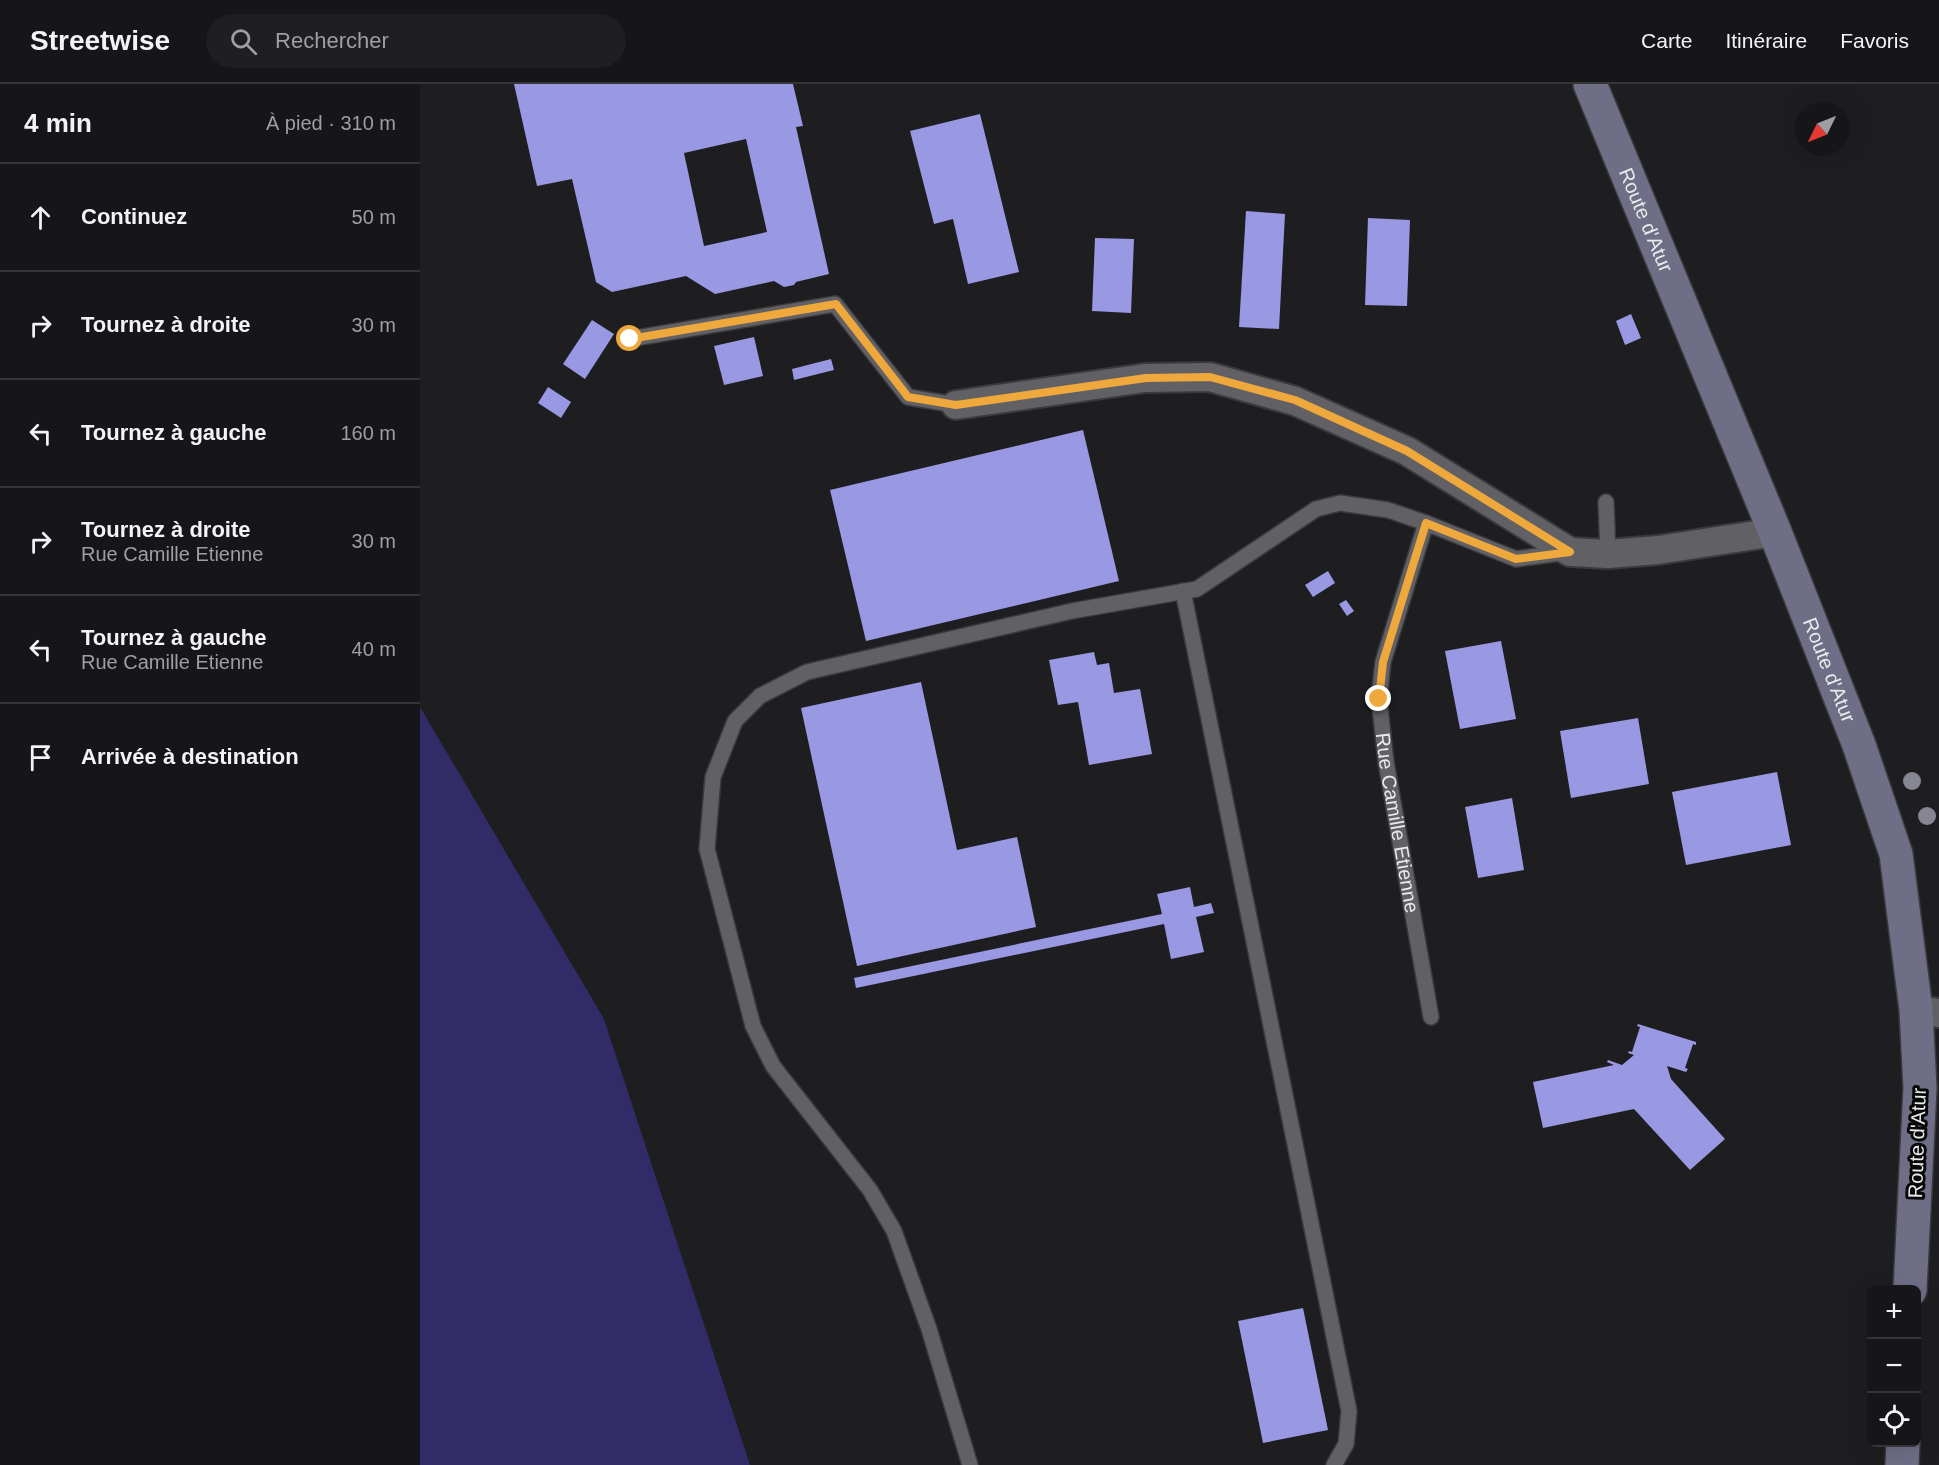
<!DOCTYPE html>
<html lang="fr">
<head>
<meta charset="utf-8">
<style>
  body { margin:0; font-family:Helvetica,sans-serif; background:#1f1f22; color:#f1f3f6 }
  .controls { position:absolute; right:18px; bottom:18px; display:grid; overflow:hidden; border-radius:9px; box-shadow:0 6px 24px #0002 }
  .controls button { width:54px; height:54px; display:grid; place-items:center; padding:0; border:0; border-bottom:2px solid #353538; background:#161619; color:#f1f3f6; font:30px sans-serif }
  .compass { position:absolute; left:1375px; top:18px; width:54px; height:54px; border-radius:50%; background:#161619; box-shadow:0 6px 24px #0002; rotate:227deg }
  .stop { position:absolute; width:18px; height:18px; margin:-14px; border:4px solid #eea83c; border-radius:50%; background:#fff }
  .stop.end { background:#eea83c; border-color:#fff; box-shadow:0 2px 6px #0008 }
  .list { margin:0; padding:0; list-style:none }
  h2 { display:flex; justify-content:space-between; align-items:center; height:78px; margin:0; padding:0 24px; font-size:26px }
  h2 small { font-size:20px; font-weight:400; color:#9e9fa2 }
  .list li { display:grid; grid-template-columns:39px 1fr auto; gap:18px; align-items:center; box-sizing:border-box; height:108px; padding:0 24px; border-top:2px solid #353538 }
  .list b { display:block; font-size:22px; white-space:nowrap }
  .list p { margin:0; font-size:20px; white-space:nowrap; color:#9e9fa2 }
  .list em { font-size:20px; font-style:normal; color:#9e9fa2 }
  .icon { flex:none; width:33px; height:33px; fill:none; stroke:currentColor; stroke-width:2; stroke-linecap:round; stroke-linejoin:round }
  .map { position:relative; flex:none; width:1519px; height:1381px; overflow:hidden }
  header { display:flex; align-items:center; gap:36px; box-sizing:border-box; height:84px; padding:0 30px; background:#161619; border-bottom:2px solid #353538 }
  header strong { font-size:28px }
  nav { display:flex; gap:33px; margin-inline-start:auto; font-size:21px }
  .search { width:420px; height:54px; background:#1f1f22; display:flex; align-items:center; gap:15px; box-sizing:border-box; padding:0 21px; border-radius:33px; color:#9e9fa2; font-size:22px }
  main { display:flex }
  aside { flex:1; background:#161619 }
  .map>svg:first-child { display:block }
  .green { fill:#312c67 }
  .building { fill:#9998e3; fill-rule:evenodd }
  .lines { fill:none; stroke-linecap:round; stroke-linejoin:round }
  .lane-casing { stroke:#3a3a3c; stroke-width:18 }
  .street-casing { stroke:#3a3a3c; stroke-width:32 }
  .secondary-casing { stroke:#3a3a3c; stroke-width:36 }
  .lane { stroke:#616165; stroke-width:15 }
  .street { stroke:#616165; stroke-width:28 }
  .secondary { stroke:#6e6e87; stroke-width:33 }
  .tree { fill:#868693 }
  .route { stroke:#eea83c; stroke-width:8 }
  .labels { text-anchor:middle; stroke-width:6; stroke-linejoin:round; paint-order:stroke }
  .street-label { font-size:20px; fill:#eaeaec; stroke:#080809 }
</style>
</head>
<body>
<header>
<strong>Streetwise</strong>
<div class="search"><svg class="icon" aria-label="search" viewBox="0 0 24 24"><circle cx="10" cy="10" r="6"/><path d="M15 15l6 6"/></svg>Rechercher</div>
<nav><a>Carte</a><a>Itinéraire</a><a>Favoris</a></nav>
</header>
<main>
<aside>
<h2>4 min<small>À pied · 310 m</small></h2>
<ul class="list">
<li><svg class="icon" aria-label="ahead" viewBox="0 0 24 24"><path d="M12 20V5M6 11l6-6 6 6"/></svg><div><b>Continuez</b></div><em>50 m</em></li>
<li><svg class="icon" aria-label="right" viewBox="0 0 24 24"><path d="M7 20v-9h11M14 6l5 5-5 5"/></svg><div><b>Tournez à droite</b></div><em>30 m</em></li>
<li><svg class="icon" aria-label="left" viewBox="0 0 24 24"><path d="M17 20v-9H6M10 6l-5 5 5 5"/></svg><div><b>Tournez à gauche</b></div><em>160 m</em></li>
<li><svg class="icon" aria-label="right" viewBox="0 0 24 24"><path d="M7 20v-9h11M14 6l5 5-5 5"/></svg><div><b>Tournez à droite</b><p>Rue Camille Etienne</p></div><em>30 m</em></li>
<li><svg class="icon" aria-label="left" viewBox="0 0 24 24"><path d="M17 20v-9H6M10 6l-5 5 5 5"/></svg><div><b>Tournez à gauche</b><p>Rue Camille Etienne</p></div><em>40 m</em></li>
<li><svg class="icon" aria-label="arrive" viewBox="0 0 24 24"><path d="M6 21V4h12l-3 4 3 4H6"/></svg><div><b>Arrivée à destination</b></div></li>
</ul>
</aside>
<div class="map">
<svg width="1519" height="1381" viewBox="0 0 1519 1381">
  <rect width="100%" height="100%" fill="#1e1e21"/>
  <!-- green -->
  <polygon class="green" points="0,623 184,935 330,1381 0,1381"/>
  <!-- building -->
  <g class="building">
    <path d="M94,0H373L383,42L376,43L409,190L376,198L374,201L364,203L354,197L295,210L266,192L192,208L176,198L152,95L117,102ZM326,55L347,148L284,162L264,69Z"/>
    <polygon points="560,30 599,188 548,200 533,135 514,140 490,47"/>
    <polygon points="826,127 865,130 859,245 819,243"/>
    <polygon points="948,134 990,136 987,222 945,221"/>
    <polygon points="675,154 714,155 711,229 672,227"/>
    <polygon points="1211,230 1221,254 1205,261 1196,237"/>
    <polygon points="172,236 194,250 165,295 143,280"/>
    <polygon points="334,253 343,292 304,301 294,262"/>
    <polygon points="411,275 414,286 374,296 372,285"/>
    <polygon points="128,303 151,318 141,334 118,319"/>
    <polygon points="663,346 699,497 446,557 410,406"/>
    <polygon points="908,487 915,499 893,513 885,501"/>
    <polygon points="926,516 934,527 927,532 919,520"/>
    <polygon points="1081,557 1096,635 1040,645 1025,567"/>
    <polygon points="674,568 677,581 689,579 694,609 720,605 732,670 669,681 658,618 638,621 629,576"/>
    <polygon points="501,598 537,766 597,753 616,843 437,882 381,624"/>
    <polygon points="1218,634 1229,700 1151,714 1140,647"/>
    <polygon points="1357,688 1371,761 1266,781 1252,708"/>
    <polygon points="1092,714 1104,786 1058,794 1045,723"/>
    <polygon points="770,803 774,823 791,819 794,829 776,833 784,868 751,875 744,840 436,904 434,894 742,830 737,810"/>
    <polygon points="1218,940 1276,958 1276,961 1273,960 1265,984 1268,985 1266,988 1247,982 1251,995 1305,1055 1270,1086 1214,1025 1123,1044 1113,998 1194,981 1187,978 1188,976 1202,981 1214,971 1208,969 1209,967 1212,968 1220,943 1217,942"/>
    <polygon points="883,1224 908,1346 843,1359 818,1237"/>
  </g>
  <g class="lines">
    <!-- lane casing -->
    <g class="lane-casing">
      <g id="lane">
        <polyline points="210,255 415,220 488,313 536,321"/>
        <polyline points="1186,418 1188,470"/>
        <path id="s1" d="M1006,439L963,578L959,615L966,678L1011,933"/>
        <polyline points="763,507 929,1327 926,1360 914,1381"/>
        <polyline points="550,1381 509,1245 474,1147 450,1106 353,982 333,942 287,765 293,693 315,637 340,612 387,588 652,527 777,505 896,425 920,419 968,426 1006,439 1096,475 1148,468"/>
      </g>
    </g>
    <!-- street casing -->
    <g class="street-casing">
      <g id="street">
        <polyline points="536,321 725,294 790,293 875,317 987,367 1150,468 1188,470 1238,466 1355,448"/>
        <polyline points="1496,926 1519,929"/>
      </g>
    </g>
    <!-- secondary casing -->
    <g class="secondary-casing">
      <g id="secondary">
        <path id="s2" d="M1170,0L1355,448L1439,661L1476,770L1496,926L1500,1004L1490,1206"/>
        <polyline points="1482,1381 1483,1358"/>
      </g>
    </g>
    <!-- lane -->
    <use href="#lane" class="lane"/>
    <!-- street -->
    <use href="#street" class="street"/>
    <!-- secondary -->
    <use href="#secondary" class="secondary"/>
  </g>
  <!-- trees -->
  <g class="tree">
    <circle cx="1492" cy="697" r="9"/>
    <circle cx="1507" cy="732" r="9"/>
  </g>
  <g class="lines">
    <!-- route -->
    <polyline class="route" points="210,255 416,220 488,313 536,321 726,294 790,293 875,316 987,367 1150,468 1096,475 1006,439 963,578 959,615"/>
  </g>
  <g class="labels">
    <!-- street labels -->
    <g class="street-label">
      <text dy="7" stroke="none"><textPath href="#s2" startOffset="147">Route d'Atur</textPath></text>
      <text dy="7" stroke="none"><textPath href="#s2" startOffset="633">Route d'Atur</textPath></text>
      <text dy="7" stroke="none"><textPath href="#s1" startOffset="308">Rue Camille Etienne</textPath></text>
      <text transform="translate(1497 1059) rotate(-88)" y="7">Route d'Atur</text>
    </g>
  </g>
</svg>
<div class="controls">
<button>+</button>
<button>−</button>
<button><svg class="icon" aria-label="locate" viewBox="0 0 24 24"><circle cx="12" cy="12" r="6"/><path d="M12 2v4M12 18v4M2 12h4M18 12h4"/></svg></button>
</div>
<svg class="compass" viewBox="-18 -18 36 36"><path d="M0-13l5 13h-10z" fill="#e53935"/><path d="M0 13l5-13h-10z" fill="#9e9fa2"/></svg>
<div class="stop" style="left:210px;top:255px"></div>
<div class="stop end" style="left:959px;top:615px"></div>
</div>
</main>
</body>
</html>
